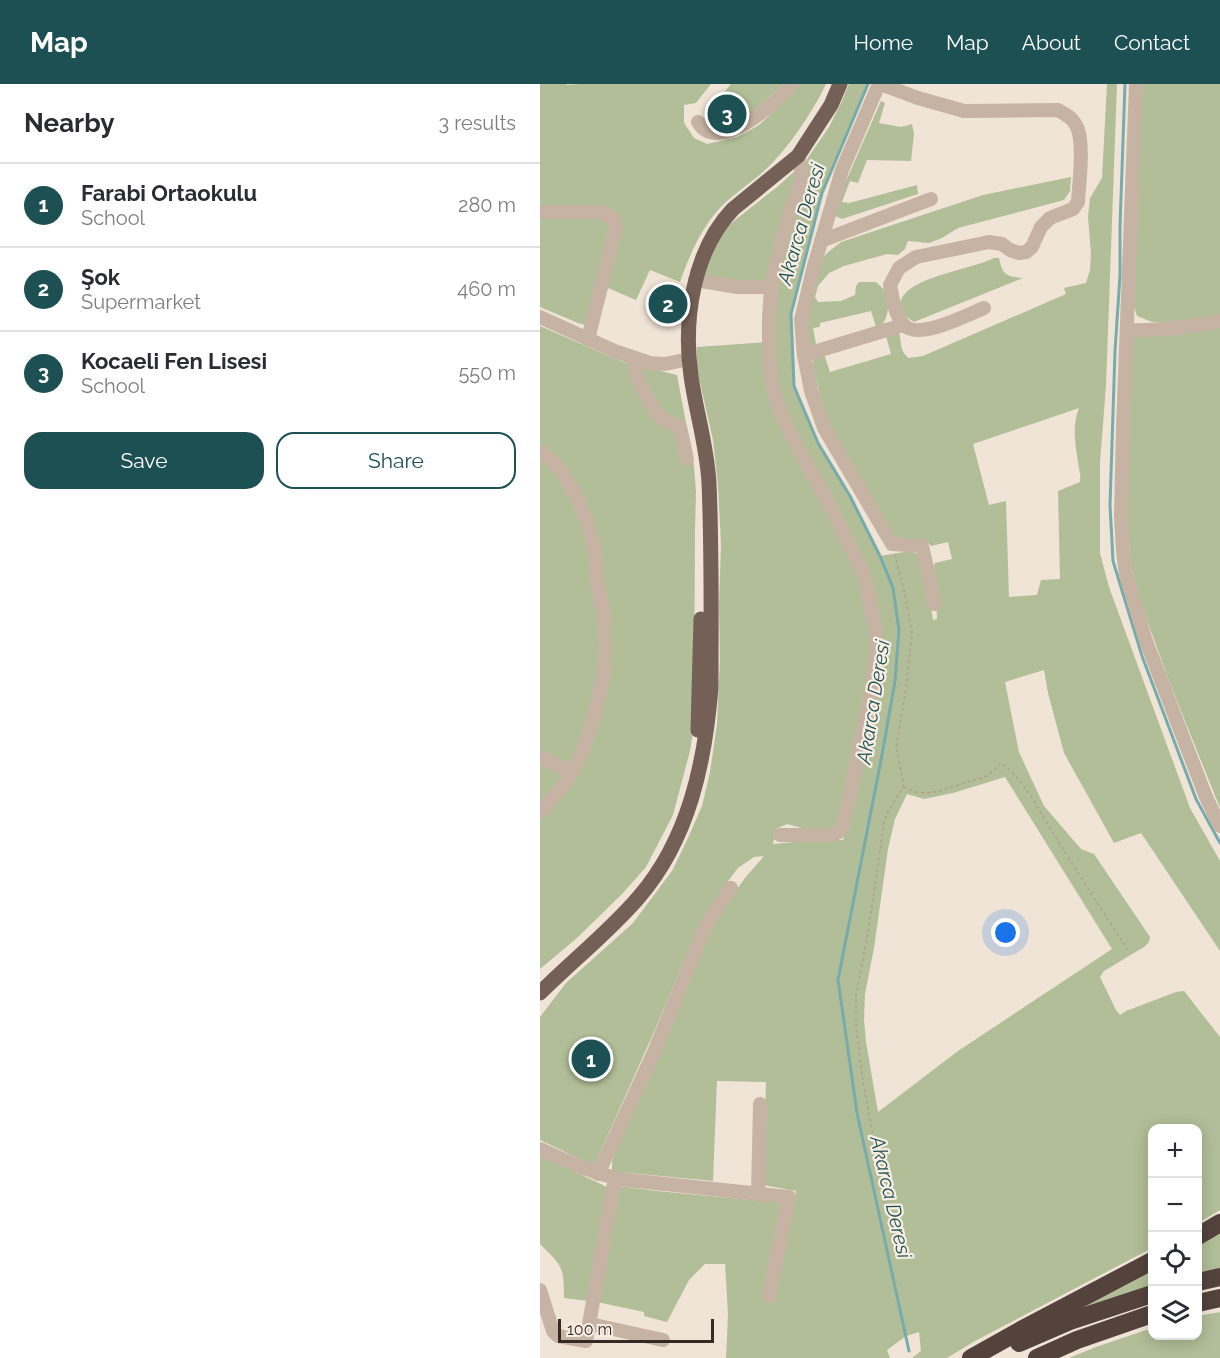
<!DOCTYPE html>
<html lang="en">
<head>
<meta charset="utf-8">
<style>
  body { margin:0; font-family:Raleway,sans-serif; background:#f7f7f7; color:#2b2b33 }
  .controls { position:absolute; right:18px; bottom:18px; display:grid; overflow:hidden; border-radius:12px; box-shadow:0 3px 15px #0003 }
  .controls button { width:54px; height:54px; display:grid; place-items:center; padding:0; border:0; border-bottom:2px solid #e1e1e2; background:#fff; color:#2b2b33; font:30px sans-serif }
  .scale { position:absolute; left:18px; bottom:15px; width:156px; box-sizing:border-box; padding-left:6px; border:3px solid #332925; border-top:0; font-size:16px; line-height:21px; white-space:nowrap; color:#332925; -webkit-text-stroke:4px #f8eee3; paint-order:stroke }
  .you { position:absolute; left:466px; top:849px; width:21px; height:21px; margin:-15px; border:4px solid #fff; border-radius:50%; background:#1a73e8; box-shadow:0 0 0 9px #1a73e833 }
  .badge { display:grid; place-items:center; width:39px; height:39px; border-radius:50%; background:#1d5053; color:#fff; font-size:20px; font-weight:700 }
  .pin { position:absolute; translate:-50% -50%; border:3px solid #fff; box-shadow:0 2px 6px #0006 }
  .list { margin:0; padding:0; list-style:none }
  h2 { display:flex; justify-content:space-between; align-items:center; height:78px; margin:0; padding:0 24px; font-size:26px }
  h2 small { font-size:20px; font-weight:400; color:#7c7c81 }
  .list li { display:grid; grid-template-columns:39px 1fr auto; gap:18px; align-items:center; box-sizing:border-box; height:84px; padding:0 24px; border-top:2px solid #e1e1e2 }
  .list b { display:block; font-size:22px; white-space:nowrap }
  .list p { margin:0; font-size:20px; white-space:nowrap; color:#7c7c81 }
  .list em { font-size:20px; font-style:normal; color:#7c7c81 }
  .actions { display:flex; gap:12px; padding:18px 24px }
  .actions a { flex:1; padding:14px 0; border:2px solid #1d5053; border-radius:18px; text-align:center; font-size:21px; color:#1d5053 }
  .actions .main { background:#1d5053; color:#fff }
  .icon { flex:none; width:33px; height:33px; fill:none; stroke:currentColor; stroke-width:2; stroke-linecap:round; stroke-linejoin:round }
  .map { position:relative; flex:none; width:680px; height:1274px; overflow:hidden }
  header { display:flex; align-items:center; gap:36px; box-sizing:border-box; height:84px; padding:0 30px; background:#1d5053; color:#fff }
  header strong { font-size:28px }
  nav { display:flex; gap:33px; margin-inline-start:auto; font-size:21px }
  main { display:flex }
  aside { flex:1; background:#fff }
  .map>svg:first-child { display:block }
  .green { fill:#b2be98; fill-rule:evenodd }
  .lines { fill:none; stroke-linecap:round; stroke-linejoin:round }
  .stream { stroke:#77abac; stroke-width:3 }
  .path { stroke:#b39d8e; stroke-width:1.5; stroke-dasharray:3 3; stroke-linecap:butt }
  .minor { stroke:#c7b3a4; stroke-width:14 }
  .major { stroke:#746057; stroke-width:15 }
  .highway { stroke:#54433d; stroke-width:18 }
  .labels { text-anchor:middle; stroke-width:4.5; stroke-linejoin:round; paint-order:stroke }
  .water-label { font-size:20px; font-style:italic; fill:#1d5053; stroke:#f8eee3 }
</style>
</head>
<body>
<header>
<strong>Map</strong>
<nav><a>Home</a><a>Map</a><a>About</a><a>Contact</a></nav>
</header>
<main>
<aside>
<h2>Nearby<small>3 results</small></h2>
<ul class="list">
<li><span class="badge">1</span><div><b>Farabi Ortaokulu</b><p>School</p></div><em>280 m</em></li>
<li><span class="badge">2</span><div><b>Şok</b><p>Supermarket</p></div><em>460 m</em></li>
<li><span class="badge">3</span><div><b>Kocaeli Fen Lisesi</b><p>School</p></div><em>550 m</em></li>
</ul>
<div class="actions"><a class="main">Save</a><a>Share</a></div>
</aside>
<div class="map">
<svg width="680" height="1274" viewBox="0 0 680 1274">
  <rect width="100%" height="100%" fill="#f0e4d7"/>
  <!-- green -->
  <g class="green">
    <path d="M0,0H26L27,1L39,0H171L156,19L144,21V39L154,54L167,60L198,53L219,41L247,15L259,0H286C272,29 248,65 225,86C210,100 193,110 179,125C161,145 149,172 140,198L110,186L96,216L68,204L45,241L38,239L0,223Z"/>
    <path d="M191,0H243C228,14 189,54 168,36L167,29Z"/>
    <path d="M309,0H328L282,109L251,230L254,302L278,359L310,412L340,472L370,467L377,470L389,510L393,536L397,535L394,481L395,479L412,475L408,458L391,462L386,456L359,455L351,451L293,353L283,325L273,284V275L284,270L290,288L351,270L346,252L359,248C362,259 359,267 369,274L383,272L526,210L524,204L546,199L550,186L551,170L548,133L550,114L562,94L567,0H577L566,302L560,378V469L569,503L650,724L680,777V867L601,749L574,759L524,669L508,609L504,586L465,598L479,668L504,722L541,765L554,770L610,853L609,858L604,863L564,887L560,893L576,926L580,931L586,927L636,908L644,907L680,953V1126L658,1139V1044H612V1164L435,1257L407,1274H372L381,1267L379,1248L366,1252L347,1266L350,1274H186L188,1230L185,1180H165L149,1196L127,1238L104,1232V1228L57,1218L78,1102L117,1107L242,1119L234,1216L256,1107L223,1101L226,998L177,997L173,1097L79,1088L72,1086V1078L77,1058L177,833L205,794L224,772L214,773L198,784L182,805L154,853L114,948L54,1082L0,1056V933L26,899L93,839L132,787L148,754L162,722L170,688L177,640L180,576L179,519L181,461L178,401L173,356L156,281L157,263L226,258V291L310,464L333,549V577L301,737L293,747H273L247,740L236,745L233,760L266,757L303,756L310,729L338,577L326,491L241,321L233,254L240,179L266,89L267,75L289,43L301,19ZM539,324C532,341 535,360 538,378C539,386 541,391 540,398L518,407L520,495L501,496L497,511L469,513L466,417L449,421L433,360ZM465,693L572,865L418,967L338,1028L326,958L324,935L325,910L334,864L348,765L355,735L367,710L384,715L413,709Z"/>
    <polygon points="600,0 680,0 680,233 636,240 612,238 597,232 593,219"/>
    <polygon points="341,17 345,19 339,39 361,43 372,40 374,50 371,77 327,76 318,99 310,97 302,118 309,119 377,101 378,110 302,135 295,132 299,113"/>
    <polygon points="256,86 259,90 228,198 208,199 163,194 165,185 181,152 190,140 237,103"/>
    <path d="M531,93L530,107L524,116L418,144L402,154L389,159L368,157L365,165L358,171L347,170L304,182L289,189L278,202L275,213L278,218L301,217L315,211L316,202L319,198H336C339,201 344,205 346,209C351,223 347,238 337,246L331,227L280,239V243L273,244L276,260L269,267L265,235L278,180L287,169L301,158L443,111Z"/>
    <path d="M454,174H459C463,192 466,192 483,194L374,238L365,232L358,225C360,221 361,215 363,212C379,191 429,186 454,174Z"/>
    <polygon points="680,239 680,724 629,597 600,517 592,486 588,447 588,350 592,251"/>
    <polygon points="0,242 83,278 137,291 154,382 156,408 155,447 154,642 150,667 133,731 106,783 82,810 37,854 0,885"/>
    <path d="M0,1071L69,1104L49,1217L24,1214C24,1182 22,1182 0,1160Z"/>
    <polygon points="680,1149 680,1185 658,1191 658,1162"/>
    <polygon points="612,1187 612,1203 540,1225"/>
    <polygon points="680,1228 680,1274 529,1274 556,1263 612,1244 612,1252 658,1252 658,1232"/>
  </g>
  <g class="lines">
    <!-- stream -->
    <g class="stream">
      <polyline points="328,0 282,109 251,230 254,302 278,359 310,412 340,472 353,504 359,546 355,597 342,671 298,896 317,1029 369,1267"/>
      <polyline points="585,0 580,142 580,191 575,267 570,421 573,477 602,572 656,715 680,759"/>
    </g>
    <!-- path -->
    <g class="path">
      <polyline points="364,703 376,708 387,709 400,707 447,692 461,679 475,691 490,710 505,736 552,811 588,866"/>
      <polyline points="345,1120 322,991 316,941 316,912 329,843 344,738 348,728 363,703 363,697 356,663 366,605 372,548 364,506 355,472"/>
    </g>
    <!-- minor -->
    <g class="minor">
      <polyline points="339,0 302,86 274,182 261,236 264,271 271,307 284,344 352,460 382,462 389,493 394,520"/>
      <path d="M340,0L378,14L424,27L518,26C525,30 532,33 536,41C545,57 539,99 538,118L533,125L510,134L501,143L492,163L486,168L479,169L470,166L462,160L449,158L376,173L359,184L350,201C352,213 355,232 364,241C378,257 427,231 444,224"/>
      <polyline points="596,0 583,344 581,432 583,467 586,491 606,557 666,713 680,742"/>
      <path d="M158,38C178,72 237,18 252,0"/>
      <polyline points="0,128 60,128 72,133 76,143 48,255"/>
      <polyline points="281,157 391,115"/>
      <polyline points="155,196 198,203 231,203"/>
      <polyline points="0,233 77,268 110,279 125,280 149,275"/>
      <path d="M588,246C619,247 649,243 680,237"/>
      <polyline points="264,271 363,241"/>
      <polyline points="95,275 96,289 102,304 117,329 124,336 140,343 147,375"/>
      <path d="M0,367C11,376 21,385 28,397C41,418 53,450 56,474C57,482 55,490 57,497C57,503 60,509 61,515C64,531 65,549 65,565C65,599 50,655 34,684C25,701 13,715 0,728"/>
      <polyline points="0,673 32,688"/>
      <polyline points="240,751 293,751 299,748 303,743 328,622 336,575 336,548 324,491 294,429 248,346 236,316 231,294 229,272 229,234 231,203 242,154 261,97 261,83 258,72"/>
      <path d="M0,1065C29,1078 56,1091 87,1096L249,1113L229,1212"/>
      <polyline points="58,1090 114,968 162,850 172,831 191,804"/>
      <polyline points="218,1110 220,1020"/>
      <polyline points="0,1206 13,1247 18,1252 46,1257 75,1094"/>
      <polyline points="50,1240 123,1256"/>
    </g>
    <!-- major -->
    <g class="major">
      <polyline points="158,646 161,535"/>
      <path d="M0,909C32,877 69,848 99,813C149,755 165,678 171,604C171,536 172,467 169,399C167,362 156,328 151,292C143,236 153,167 193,125L258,72L291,21L300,0"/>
    </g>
    <!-- highway -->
    <g class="highway">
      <polyline points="658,1152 680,1139"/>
      <polyline points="658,1198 680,1193"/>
      <polyline points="658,1219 680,1214"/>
      <polyline points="479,1259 530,1237 612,1210"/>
      <polyline points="431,1274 481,1246 612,1177"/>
      <polyline points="497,1274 537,1256 612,1230"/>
    </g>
  </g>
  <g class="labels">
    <!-- water labels -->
    <g class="water-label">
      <text transform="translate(261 140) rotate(-74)" y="7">Akarca Deresi</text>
      <text transform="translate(333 618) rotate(-81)" y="7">Akarca Deresi</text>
      <text transform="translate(351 1113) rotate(77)" y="7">Akarca Deresi</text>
    </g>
  </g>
</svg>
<div class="controls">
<button>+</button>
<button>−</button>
<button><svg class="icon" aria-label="locate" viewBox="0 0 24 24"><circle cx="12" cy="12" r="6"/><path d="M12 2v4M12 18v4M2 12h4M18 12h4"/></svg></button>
<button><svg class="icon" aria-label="layers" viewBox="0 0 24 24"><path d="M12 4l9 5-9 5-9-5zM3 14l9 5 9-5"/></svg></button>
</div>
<div class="scale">100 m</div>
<div class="you"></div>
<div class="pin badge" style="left:51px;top:975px">1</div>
<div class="pin badge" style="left:128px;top:220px">2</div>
<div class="pin badge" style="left:187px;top:30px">3</div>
</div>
</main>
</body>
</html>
